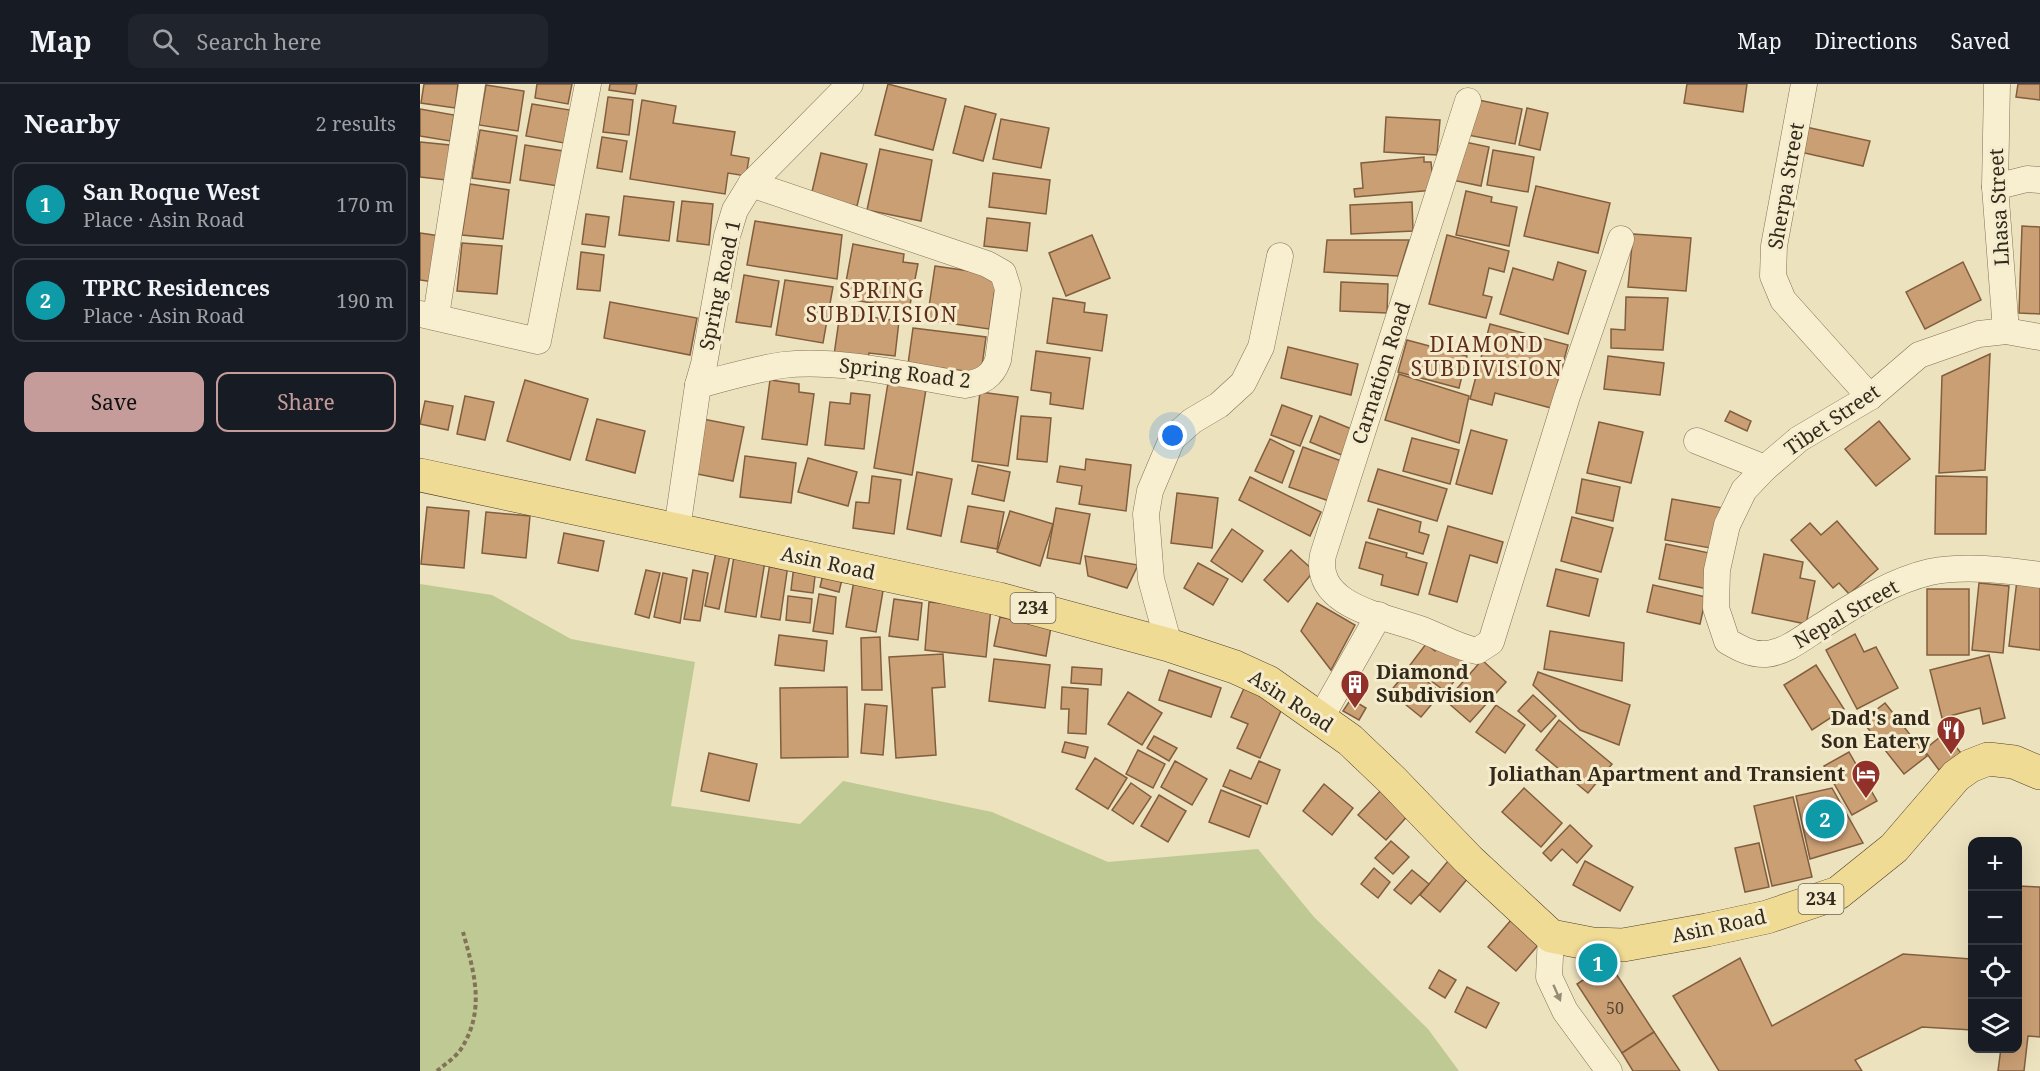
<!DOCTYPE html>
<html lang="en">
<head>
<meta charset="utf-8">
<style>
  body { margin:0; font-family:"Noto Serif",serif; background:#20242c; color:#f1f3f6 }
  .controls { position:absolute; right:18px; bottom:18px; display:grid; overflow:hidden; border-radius:12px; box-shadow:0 6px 24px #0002 }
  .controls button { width:54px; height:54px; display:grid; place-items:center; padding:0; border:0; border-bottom:2px solid #363941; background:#171b24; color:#f1f3f6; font:30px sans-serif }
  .you { position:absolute; left:753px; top:352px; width:21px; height:21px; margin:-15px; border:4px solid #fff; border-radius:50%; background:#1a73e8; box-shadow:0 0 0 9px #1a73e833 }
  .badge { display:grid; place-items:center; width:39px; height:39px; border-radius:50%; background:#c69c9a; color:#fff; font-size:20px; font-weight:700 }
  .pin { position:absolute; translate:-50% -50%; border:3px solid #fff; box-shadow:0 2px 6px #0006 }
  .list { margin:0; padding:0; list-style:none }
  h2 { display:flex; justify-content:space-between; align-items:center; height:78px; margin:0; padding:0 24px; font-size:26px }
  h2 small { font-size:20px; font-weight:400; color:#9ea1a6 }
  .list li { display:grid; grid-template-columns:39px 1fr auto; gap:18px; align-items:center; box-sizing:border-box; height:84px; margin:0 12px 12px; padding:0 12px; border:2px solid #363941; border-radius:12px }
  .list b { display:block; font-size:22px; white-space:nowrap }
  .list p { margin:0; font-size:20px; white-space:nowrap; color:#9ea1a6 }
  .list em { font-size:20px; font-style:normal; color:#9ea1a6 }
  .actions { display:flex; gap:12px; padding:18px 24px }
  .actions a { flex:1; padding:14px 0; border:2px solid #c69c9a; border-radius:12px; text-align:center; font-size:21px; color:#c69c9a }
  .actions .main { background:#c69c9a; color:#111 }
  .icon { flex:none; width:33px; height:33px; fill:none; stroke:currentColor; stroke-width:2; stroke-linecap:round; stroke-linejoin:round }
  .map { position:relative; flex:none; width:1620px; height:987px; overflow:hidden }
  header { display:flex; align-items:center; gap:36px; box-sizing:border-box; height:84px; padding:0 30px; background:#171b24; border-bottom:2px solid #363941 }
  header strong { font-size:28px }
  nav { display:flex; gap:33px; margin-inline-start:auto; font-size:21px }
  .search { width:420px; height:54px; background:#20242c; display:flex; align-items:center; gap:15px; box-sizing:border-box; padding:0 21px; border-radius:12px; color:#9ea1a6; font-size:22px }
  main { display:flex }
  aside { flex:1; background:#171b24 }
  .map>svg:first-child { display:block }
  .green { fill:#bfc993 }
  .building { fill:#ca9f74; stroke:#825e3e; stroke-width:1.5 }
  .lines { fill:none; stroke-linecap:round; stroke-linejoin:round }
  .street-casing { stroke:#847257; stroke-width:27 }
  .primary-casing { stroke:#51402c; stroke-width:34 }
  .path { stroke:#847257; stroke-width:4; stroke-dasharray:4.5 3; stroke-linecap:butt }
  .street { stroke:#f7efd0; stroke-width:26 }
  .primary { stroke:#f0db95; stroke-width:33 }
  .oneway { fill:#958c76 }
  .labels { text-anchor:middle; stroke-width:6; stroke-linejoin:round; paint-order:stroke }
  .number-label { font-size:16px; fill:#594632 }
  .shield { fill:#f4eccd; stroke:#6d6451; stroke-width:1.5 }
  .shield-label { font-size:18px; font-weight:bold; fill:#33291c }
  .street-label { font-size:20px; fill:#33291c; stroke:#f4eccd }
  .poi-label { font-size:20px; font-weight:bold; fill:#33291c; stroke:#f4eccd; text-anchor:end }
  .neighbourhood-label { font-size:21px; letter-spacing:1.5px; fill:#5f2f1c; stroke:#f4eccd }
</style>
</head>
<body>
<header>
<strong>Map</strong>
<div class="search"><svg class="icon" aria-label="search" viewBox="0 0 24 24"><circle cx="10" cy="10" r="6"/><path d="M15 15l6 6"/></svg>Search here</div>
<nav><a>Map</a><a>Directions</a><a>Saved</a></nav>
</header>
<main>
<aside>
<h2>Nearby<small>2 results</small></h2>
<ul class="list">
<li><span class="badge" style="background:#0f9aa8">1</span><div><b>San Roque West</b><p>Place · Asin Road</p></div><em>170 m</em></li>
<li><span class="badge" style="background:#0f9aa8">2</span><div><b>TPRC Residences</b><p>Place · Asin Road</p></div><em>190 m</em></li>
</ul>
<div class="actions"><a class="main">Save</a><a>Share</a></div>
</aside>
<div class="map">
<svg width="1620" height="987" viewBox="0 0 1620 987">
  <rect width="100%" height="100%" fill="#ece2be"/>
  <!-- green -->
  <polygon class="green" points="0,500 72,511 151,555 275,578 251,722 380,740 423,697 572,728 688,778 838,765 894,833 1008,945 1039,987 0,987"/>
  <!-- building -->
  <g class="building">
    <polygon points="4,0 38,0 35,24 1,19"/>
    <polygon points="117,0 152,0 148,20 115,14"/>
    <polygon points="190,0 217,0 215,10 189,6"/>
    <polygon points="468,0 526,15 513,66 455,51"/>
    <polygon points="1267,0 1327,0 1323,28 1264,19"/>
    <polygon points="1598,0 1620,0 1620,16 1596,13"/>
    <polygon points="66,1 104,7 98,47 59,41"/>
    <polygon points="188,13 213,16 209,51 183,48"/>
    <polygon points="1049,14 1102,25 1095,60 1042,50"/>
    <polygon points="222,16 256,22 253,39 315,48 311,71 329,74 326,92 308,89 305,110 210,95"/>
    <polygon points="112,20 150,26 144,59 106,52"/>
    <polygon points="545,22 576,30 563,77 533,69"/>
    <polygon points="1107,24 1128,29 1120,66 1099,61"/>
    <polygon points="0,25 34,31 30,57 0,52"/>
    <polygon points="966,33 1020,36 1017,71 964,68"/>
    <polygon points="581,35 629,44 621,84 573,75"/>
    <polygon points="1386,43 1450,57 1443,82 1380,68"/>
    <polygon points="60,46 97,52 90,99 52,94"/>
    <polygon points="182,53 207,57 202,88 177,84"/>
    <polygon points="1040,57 1069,63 1061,102 1032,96"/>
    <polygon points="0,58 30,61 26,96 0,93"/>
    <polygon points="105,61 143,67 138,102 100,96"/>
    <polygon points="460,65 512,76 501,137 447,126"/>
    <polygon points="1073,66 1114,73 1108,108 1067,101"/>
    <polygon points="401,69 447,80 437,122 391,112"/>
    <polygon points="1004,73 1004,78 1011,78 1014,106 935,113 934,105 943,104 941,79"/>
    <polygon points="573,89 630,96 626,130 569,123"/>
    <polygon points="50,100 89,106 83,155 42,151"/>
    <polygon points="1116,102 1190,119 1178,169 1104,152"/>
    <polygon points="1046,107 1072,113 1071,118 1097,123 1089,162 1036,151"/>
    <polygon points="204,112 254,118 249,157 199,151"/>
    <polygon points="262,117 293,120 289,161 257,157"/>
    <polygon points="992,118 993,147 931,150 930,121"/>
    <polygon points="166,130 189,133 185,163 162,160"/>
    <polygon points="567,134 610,139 607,167 564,162"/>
    <polygon points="335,137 422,151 417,195 327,181"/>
    <polygon points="1602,142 1620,143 1620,230 1599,229"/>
    <polygon points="0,149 20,152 14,198 0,196"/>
    <polygon points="1213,150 1271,154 1266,207 1208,203"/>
    <polygon points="672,151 690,194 646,212 629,169"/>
    <polygon points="1027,151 1089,167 1084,188 1069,184 1063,211 1072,213 1066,234 1009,220"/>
    <polygon points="907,156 989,156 978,192 904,188"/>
    <polygon points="42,159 82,162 77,210 37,207"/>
    <polygon points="433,160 484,170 483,178 498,180 489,226 423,214"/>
    <polygon points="161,168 184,171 180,207 157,205"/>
    <polygon points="1138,178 1166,187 1148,250 1080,230 1093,184 1133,196"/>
    <polygon points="1543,178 1561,216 1505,245 1486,208"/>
    <polygon points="515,182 577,191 569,245 507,236"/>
    <polygon points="324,191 359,197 351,243 316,238"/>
    <polygon points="365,196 413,203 403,259 356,251"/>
    <polygon points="921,198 968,200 967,229 920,227"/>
    <polygon points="1206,213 1248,214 1243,266 1191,264 1191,245 1205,246"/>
    <polygon points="633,214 665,219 664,228 687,231 682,267 627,259"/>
    <polygon points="190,218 277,234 270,271 184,254"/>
    <polygon points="420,229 479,237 475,272 449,269 448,276 414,271"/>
    <polygon points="1070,240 1148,261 1131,324 1075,309 1072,321 1050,315"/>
    <polygon points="493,244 566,253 561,289 488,280"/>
    <polygon points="987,256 1047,272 1039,304 978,288"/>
    <polygon points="868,263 938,280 931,311 861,294"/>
    <polygon points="616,267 670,274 663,325 630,320 631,309 611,306"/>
    <polygon points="1570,270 1565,386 1519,389 1522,292"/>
    <polygon points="1188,272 1244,279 1240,311 1184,305"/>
    <polygon points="979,290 1049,312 1039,359 965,336"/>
    <polygon points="105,296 168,315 150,376 87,357"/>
    <polygon points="350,296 379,300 379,308 394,310 387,361 342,355"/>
    <polygon points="468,299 506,305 492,391 454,384"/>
    <polygon points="560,308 598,313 588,382 552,377"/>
    <polygon points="431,309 450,311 444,365 405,361 410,318 430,320"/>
    <polygon points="45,312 74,318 65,356 37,350"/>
    <polygon points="5,317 33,322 28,346 0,340"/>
    <polygon points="862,321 892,332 880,362 851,351"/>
    <polygon points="1310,327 1331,337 1327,347 1305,337"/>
    <polygon points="601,332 631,334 627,378 597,375"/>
    <polygon points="900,332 934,346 924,372 890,358"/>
    <polygon points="177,335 225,347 215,389 166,376"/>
    <polygon points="283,335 324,343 313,397 272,389"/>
    <polygon points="1459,337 1490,375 1456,402 1425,365"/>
    <polygon points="1179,338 1223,348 1211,399 1167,389"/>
    <polygon points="1051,346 1087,356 1072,410 1036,400"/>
    <polygon points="992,354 1039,366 1030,400 983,387"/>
    <polygon points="850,355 874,367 862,399 835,387"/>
    <polygon points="883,363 924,378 909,417 869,403"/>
    <polygon points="325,372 376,379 371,419 320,413"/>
    <polygon points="388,374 437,388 428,422 378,408"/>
    <polygon points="666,375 711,381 706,427 659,420 662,402 637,398 640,382 665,386"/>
    <polygon points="558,381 590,388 584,417 552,410"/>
    <polygon points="958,385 1027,405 1017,437 948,417"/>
    <polygon points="497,388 532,395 521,452 487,445"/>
    <polygon points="452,392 481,396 474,450 433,444 436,418 449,419"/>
    <polygon points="1516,392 1567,393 1566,450 1515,450"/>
    <polygon points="830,393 901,428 890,452 819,416"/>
    <polygon points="1162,395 1200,403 1193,437 1156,429"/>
    <polygon points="757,409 798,414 792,464 751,459"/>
    <polygon points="1252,415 1303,424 1296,465 1245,456"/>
    <polygon points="548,422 584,428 577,465 541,458"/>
    <polygon points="7,423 49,427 44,484 1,480"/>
    <polygon points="636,424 670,430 660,480 627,474"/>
    <polygon points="958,425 1001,438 999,448 1009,451 1003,470 949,454"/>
    <polygon points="590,427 633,440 620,482 577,468"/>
    <polygon points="66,428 110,432 106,474 62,469"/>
    <polygon points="1152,433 1193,444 1181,488 1141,477"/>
    <polygon points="1417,437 1458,485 1429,510 1419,499 1413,504 1371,456 1390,439 1401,451"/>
    <polygon points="1028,442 1083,458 1077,479 1050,471 1037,518 1009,510"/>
    <polygon points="812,445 843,467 822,498 791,477"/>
    <polygon points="144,449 184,457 178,487 138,479"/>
    <polygon points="946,458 987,469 986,473 1007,479 998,511 961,501 963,491 939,484"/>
    <polygon points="1246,460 1294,470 1288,505 1239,495"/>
    <polygon points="871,466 894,487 868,518 844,496"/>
    <polygon points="296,468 310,471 299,525 285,522"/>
    <polygon points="1344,470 1383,478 1380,494 1395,497 1386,540 1332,529"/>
    <polygon points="314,472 345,477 336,533 305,528"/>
    <polygon points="665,472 718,481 707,504 668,492"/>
    <polygon points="350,479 368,481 360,536 341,533"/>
    <polygon points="778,479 808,495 793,521 764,504"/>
    <polygon points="374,481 396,484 393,509 371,506"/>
    <polygon points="1136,485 1178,495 1169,532 1127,522"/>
    <polygon points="226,486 240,489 229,534 215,530"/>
    <polygon points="273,486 288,489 280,537 264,535"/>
    <polygon points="404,486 423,491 419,508 400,503"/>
    <polygon points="243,489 267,494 260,539 234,533"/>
    <polygon points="434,496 464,501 456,548 426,543"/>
    <polygon points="1597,496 1620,499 1620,566 1589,562"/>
    <polygon points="1559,499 1589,502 1583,569 1552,566"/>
    <polygon points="1233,501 1286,513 1280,540 1227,528"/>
    <rect x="1507" y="505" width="42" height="66"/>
    <polygon points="399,510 416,513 413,550 393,547"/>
    <polygon points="368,512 392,515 390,539 366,536"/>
    <polygon points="474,515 502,519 498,556 469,552"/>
    <polygon points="509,518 571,524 566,573 505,566"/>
    <polygon points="897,519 935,541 911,586 881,547"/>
    <polygon points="580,533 631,543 626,572 574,562"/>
    <polygon points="1130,547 1204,559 1202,597 1124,585"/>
    <polygon points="1435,550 1444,568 1456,563 1478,604 1437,625 1406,566"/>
    <polygon points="359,551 407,557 404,587 355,581"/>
    <polygon points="460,553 462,606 442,606 441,554"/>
    <polygon points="1024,555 1051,575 1026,608 990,581 1006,560 1015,567"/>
    <polygon points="523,570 525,603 512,604 516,671 476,674 469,573"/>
    <polygon points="1569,571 1585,634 1563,640 1560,624 1522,634 1510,586"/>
    <polygon points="574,575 630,581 625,624 569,617"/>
    <polygon points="1062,576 1086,598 1050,638 1026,617"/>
    <polygon points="1396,581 1424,625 1392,646 1364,601"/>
    <polygon points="652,583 682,585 681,601 651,599"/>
    <polygon points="990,583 1021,609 1001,633 970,608"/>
    <polygon points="749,586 801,604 791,633 739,616"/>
    <polygon points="1118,588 1210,621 1199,661 1160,646 1113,601"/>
    <polygon points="825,602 864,620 840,674 817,664 828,640 811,633"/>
    <polygon points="427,603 428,673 361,674 360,604"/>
    <polygon points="642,603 668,605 666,650 648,649 649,625 641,625"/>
    <polygon points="708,608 742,629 722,661 688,640"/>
    <polygon points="1113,611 1136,632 1121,648 1098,627"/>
    <polygon points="931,615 946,624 939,636 923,627"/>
    <polygon points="1465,619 1507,672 1484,690 1442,637"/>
    <polygon points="445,620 467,622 463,671 441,669"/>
    <polygon points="1076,621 1105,641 1085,669 1056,648"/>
    <polygon points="1139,636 1192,680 1168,709 1116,666"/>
    <polygon points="1525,649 1541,669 1519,686 1504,666"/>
    <polygon points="734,652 757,664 749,677 727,664"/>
    <polygon points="645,658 668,663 665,674 642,668"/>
    <polygon points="718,666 745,680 733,704 706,690"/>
    <polygon points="1429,668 1457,717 1432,731 1404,682"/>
    <polygon points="289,669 337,680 329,717 281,707"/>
    <polygon points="675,674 707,694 688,725 656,705"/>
    <polygon points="755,677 787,695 772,721 741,703"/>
    <polygon points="839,677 860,686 847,720 803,702 810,686 831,695"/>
    <polygon points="711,699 731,713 713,740 692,726"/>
    <polygon points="904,700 933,724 912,751 883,727"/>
    <polygon points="964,703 991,728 966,756 938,731"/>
    <polygon points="1104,704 1142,739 1121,763 1082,728"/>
    <polygon points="1412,704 1443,759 1390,775 1376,712"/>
    <polygon points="801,706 841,722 829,753 789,738"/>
    <polygon points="739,711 766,727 748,758 721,742"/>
    <polygon points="1373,713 1392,793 1352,802 1334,722"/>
    <polygon points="1150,741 1172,762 1157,779 1142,765 1131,777 1123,769"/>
    <polygon points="971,757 989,773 973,790 955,774"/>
    <polygon points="1339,759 1349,803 1325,808 1315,764"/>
    <polygon points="1033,771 1053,788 1020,828 1000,811"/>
    <polygon points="1165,777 1213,803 1200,827 1153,801"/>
    <polygon points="954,784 970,798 958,814 941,800"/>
    <polygon points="992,786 1009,800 991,820 974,806"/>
    <polygon points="1598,802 1620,803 1620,953 1608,952 1604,987 1578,987 1581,964 1598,964"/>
    <polygon points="1091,836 1119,860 1096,887 1068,863"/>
    <polygon points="1552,863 1552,946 1502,943 1435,976 1442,987 1299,987 1253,912 1320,874 1352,942 1483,870 1551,875"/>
    <polygon points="1189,879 1234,948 1202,969 1157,900"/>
    <polygon points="1019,886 1036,896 1025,914 1009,904"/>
    <polygon points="1047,903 1079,919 1066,944 1035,928"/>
    <polygon points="1234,948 1260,987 1213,987 1202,969"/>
  </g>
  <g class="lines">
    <!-- street casing -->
    <g class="street-casing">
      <g id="street">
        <polyline points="1384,0 1354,162 1353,192 1363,216 1450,313"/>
        <polyline points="1577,0 1575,103 1586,247"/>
        <path d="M1048,17L903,471C893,522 964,532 1000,545C1019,552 1037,563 1057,567L1071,558L1147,312L1201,155"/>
        <polyline points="1575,103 1607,95 1620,96"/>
        <polyline points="0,230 118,257 168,0"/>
        <polyline points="16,232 52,0"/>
        <path d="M1620,253L1586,247L1559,250L1499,271L1450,313L1379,355L1345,384L1324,406L1307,441L1297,486L1296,524L1307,557C1319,564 1331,571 1346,570C1367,568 1385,552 1403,541C1436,520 1471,497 1510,488C1545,481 1585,486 1620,491"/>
        <path d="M278,301C306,294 334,285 363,281C417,274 490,292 545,301C562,298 572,293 578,276L588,205L583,189L567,180L331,100"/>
        <polyline points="1277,357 1345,384"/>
        <polyline points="257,445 278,301 284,280 307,152 315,126 331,100 430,0"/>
        <polyline points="749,561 731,495 726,430 730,407 752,355 772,337 799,321 823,299 841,263 860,172"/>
        <polyline points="900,635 959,531"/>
        <polyline points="1131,852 1129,893 1145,927 1189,987"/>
      </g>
    </g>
    <!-- primary casing -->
    <g class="primary-casing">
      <polyline id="primary" points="0,391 579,515 749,561 815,583 848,598 930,656 972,696 1049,776 1131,852 1172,860 1203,861 1287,846 1347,833 1418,809 1474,764 1536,692 1550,682 1568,675 1594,678 1620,689"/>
    </g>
    <!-- path -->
    <path class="path" d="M17,987C25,980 36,973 41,965C66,926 54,888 43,848"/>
    <!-- street -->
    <use href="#street" class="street"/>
    <!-- primary -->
    <use href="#primary" class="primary"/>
  </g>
  <!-- one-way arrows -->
  <defs><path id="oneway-solid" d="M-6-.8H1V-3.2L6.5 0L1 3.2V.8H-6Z" transform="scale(1.5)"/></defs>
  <use class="oneway" href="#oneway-solid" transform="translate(1137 909) rotate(66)"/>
  <!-- icons -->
  <defs>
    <g id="building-pin" transform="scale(1.5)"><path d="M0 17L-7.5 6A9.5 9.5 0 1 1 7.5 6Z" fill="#913129" stroke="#f4eccd"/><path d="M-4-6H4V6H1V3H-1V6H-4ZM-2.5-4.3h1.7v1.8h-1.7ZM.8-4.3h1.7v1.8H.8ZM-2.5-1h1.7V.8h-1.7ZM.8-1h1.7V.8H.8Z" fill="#fff"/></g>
    <g id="restaurant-pin" transform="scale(1.5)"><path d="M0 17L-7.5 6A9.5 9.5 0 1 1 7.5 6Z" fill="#913129" stroke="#f4eccd"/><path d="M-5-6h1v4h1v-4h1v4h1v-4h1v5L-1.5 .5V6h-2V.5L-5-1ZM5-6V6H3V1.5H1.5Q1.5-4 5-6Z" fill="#fff"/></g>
    <g id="hotel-pin" transform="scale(1.5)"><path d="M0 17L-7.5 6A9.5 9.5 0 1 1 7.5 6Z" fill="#913129" stroke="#f4eccd"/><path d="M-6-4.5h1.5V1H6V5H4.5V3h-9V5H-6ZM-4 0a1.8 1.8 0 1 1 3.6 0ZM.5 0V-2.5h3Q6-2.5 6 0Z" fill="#fff"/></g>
  </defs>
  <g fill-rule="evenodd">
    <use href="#building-pin" x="935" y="600"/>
    <use href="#restaurant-pin" x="1531" y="646"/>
    <use href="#hotel-pin" x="1446" y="690"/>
  </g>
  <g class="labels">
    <!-- number labels -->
    <g class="number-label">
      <text x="1195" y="930">50</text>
    </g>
    <!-- shield labels -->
    <g class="shield">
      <rect x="590.5" y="509" width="45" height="30" rx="4.5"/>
      <rect x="1378.5" y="800" width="45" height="30" rx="4.5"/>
    </g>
    <g class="shield-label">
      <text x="613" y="530">234</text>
      <text x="1401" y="821">234</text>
    </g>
    <!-- street labels -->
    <g class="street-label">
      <text transform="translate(1366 102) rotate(-80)" y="7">Sherpa Street</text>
      <text transform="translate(1579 123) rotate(-93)" y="7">Lhasa Street</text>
      <text transform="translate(300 201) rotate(-78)" y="7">Spring Road 1</text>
      <text transform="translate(485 289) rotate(7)" y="7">Spring Road 2</text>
      <text transform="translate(961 289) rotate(-72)" y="7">Carnation Road</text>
      <text transform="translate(1412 336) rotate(-34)" y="7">Tibet Street</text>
      <text transform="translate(408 479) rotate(12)" y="7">Asin Road</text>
      <text transform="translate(1426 530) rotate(-30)" y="7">Nepal Street</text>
      <text transform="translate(871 617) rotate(33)" y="7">Asin Road</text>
      <text transform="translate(1299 842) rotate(-12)" y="7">Asin Road</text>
    </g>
    <!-- poi labels -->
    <g class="poi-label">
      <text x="956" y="595" text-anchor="start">Diamond<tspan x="956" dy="23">Subdivision</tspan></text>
      <text x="1510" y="641">Dad's and<tspan x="1510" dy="23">Son Eatery</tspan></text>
      <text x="1425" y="697">Joliathan Apartment and Transient</text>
    </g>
    <!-- neighbourhood labels -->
    <g class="neighbourhood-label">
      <text x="462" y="214">SPRING<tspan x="462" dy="24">SUBDIVISION</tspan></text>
      <text x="1067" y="268">DIAMOND<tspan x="1067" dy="24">SUBDIVISION</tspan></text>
    </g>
  </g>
</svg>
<div class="controls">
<button>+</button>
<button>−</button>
<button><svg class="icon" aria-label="locate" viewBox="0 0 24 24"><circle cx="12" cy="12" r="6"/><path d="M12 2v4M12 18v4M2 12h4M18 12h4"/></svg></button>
<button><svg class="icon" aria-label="layers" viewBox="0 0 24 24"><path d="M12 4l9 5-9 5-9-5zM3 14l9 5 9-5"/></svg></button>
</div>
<div class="you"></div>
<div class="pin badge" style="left:1178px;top:879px;background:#0f9aa8">1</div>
<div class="pin badge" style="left:1405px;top:735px;background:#0f9aa8">2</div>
</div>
</main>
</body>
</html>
